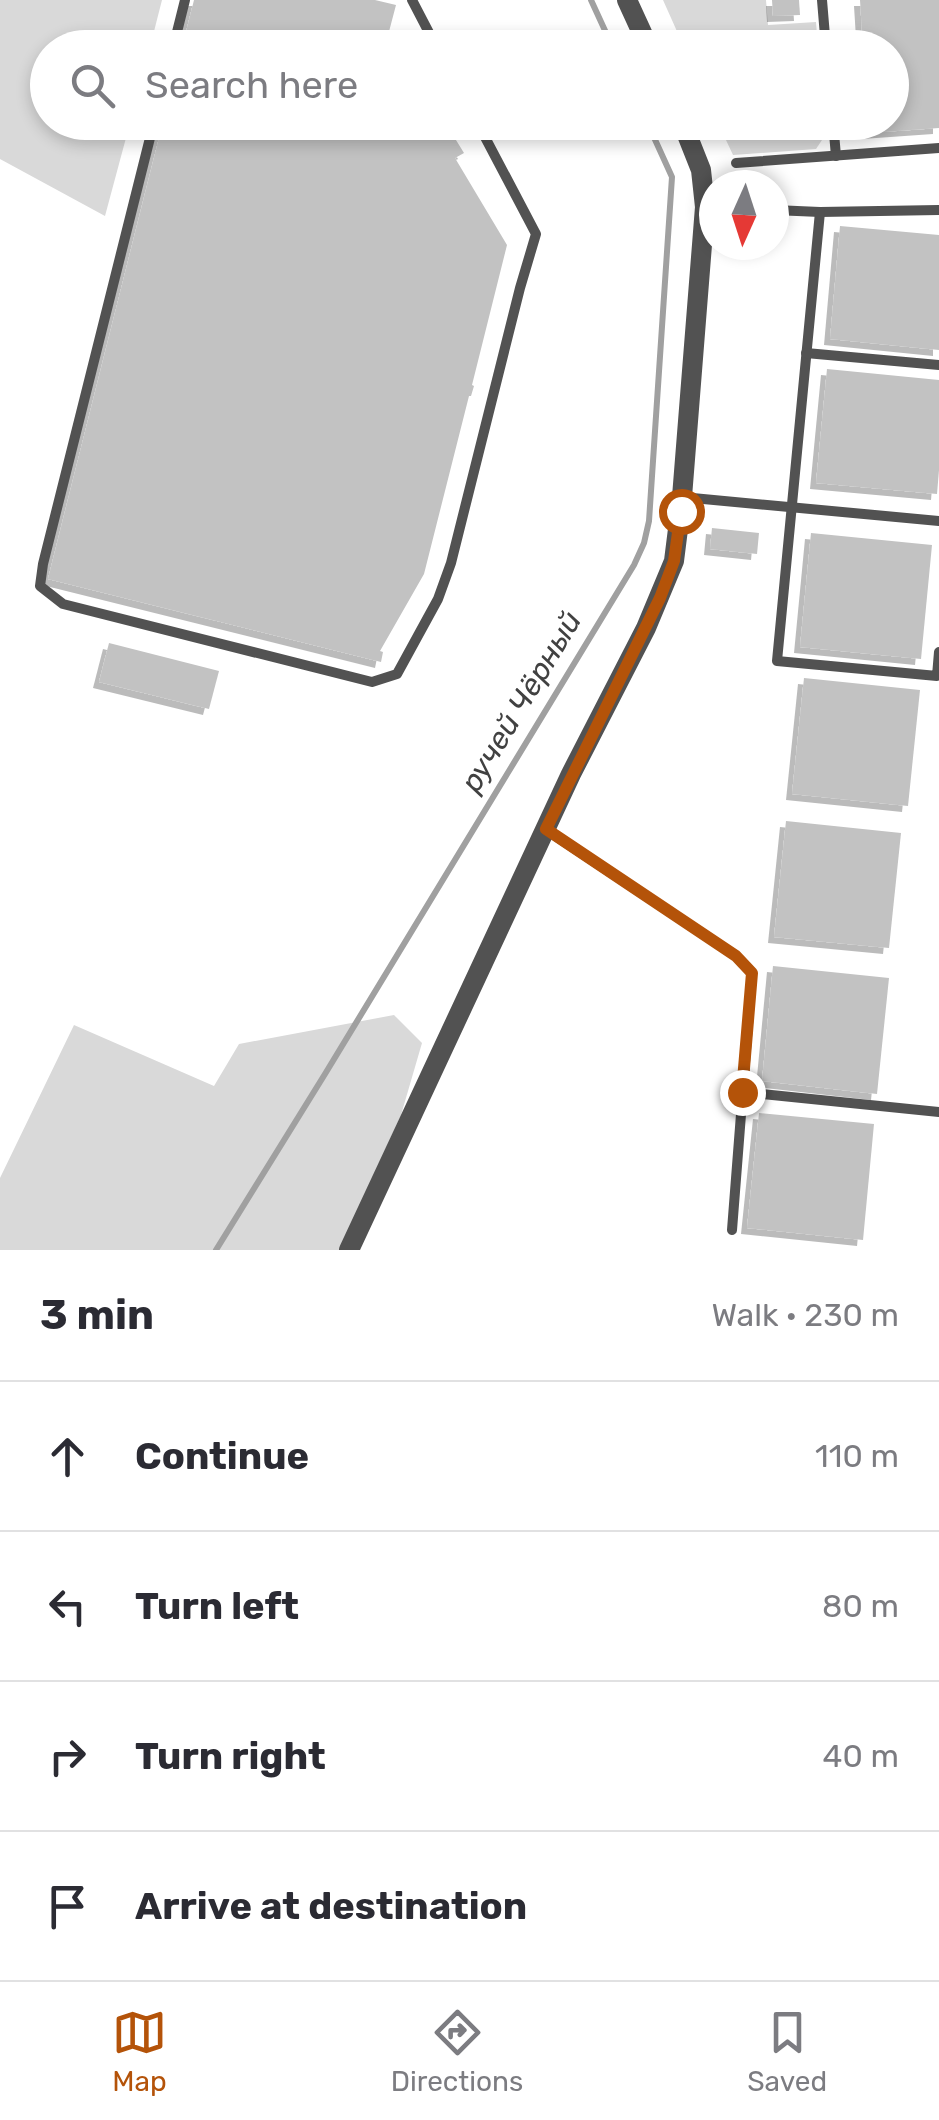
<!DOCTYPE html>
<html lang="en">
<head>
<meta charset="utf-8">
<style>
  body { margin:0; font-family:Rubik,sans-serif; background:#f2f2f3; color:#2b2b33 }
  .compass { position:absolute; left:699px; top:170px; width:90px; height:90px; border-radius:50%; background:#fff; box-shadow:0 5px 15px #0003; rotate:183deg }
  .stop { position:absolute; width:30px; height:30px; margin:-22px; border:8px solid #b45309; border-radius:50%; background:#fff }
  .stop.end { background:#b45309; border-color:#fff; box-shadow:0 2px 10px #0008 }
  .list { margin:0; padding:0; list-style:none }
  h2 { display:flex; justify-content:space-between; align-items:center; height:130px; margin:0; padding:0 40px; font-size:42px }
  h2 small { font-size:32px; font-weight:400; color:#7c7c81 }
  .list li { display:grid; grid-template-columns:65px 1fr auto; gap:30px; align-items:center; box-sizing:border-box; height:150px; padding:0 40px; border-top:2px solid #e1e1e2 }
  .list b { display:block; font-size:38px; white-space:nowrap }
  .list em { font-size:32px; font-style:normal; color:#7c7c81 }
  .icon { flex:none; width:55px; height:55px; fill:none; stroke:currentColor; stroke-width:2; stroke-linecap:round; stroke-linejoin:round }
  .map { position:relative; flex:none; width:939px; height:1250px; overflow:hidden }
  .search { position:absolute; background:#fff; box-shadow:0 5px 15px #0003; left:30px; right:30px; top:30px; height:110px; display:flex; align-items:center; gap:25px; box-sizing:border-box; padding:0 35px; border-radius:55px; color:#7c7c81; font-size:38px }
  .sheet { height:730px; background:#fff }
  nav { display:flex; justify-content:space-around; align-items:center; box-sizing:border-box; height:140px; border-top:2px solid #e1e1e2; background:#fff; font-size:28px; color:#7c7c81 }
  nav a { display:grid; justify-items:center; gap:5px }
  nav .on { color:#b45309 }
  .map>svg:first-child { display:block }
  .green { fill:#d9d9d9 }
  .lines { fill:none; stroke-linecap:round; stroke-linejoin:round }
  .stream { stroke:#a0a0a0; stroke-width:6 }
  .building { fill:#c2c2c2; filter:url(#shadow) }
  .lane { stroke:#525252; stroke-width:10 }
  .street { stroke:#525252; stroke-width:20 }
  .route { stroke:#b45309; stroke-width:12 }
  .labels { text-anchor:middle; stroke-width:8; stroke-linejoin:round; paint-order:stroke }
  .water-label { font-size:30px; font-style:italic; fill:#414141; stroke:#fff }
</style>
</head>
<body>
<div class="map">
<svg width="939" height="1250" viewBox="0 0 939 1250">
  <defs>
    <filter id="shadow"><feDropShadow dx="-6" dy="6" stdDeviation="0" flood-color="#0004"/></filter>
  </defs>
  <rect width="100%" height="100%" fill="#fff"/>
  <!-- green -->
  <g class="green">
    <polygon points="0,0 162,0 150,47 48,48 48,122 130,123 105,216 0,159"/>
    <polygon points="663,0 766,0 768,25 816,22 818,47 684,47"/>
    <polygon points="718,123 823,123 824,137 816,149 733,155"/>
    <polygon points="394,1015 422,1043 401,1115 339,1250 0,1250 0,1178 74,1025 214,1086 239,1044"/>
  </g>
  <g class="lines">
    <!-- stream -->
    <g class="stream">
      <polyline points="591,0 613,48"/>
      <polyline points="216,1250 325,1074 634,565 644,543 649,521 672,177 647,122"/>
    </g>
  </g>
  <!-- building -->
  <g class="building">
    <polygon points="194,0 375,0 396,5 386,43 389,48 182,48"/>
    <polygon points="772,0 799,0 800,15 773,16"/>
    <polygon points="860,0 939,0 939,128 868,133 867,122 892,122 892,48 863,48"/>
    <polygon points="163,122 434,122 439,132 448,127 464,153 455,158 507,245 472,385 474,386 471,396 469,396 424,574 380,651 383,652 381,662 48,579"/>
    <polygon points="840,226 939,235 939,350 830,339"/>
    <polygon points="827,369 939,380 939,470 937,494 816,483"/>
    <polygon points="712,528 759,533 757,554 710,549"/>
    <polygon points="811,533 932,545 921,659 800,647"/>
    <polygon points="109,643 219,671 209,709 99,682"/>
    <polygon points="804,678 920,690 908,806 792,794"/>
    <polygon points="786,821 901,833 889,948 774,937"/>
    <polygon points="773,966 889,978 877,1094 762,1081"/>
    <polygon points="759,1113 874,1124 863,1240 747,1228"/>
  </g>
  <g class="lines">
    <!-- lane -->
    <g class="lane">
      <polyline points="412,0 437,48"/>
      <polyline points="822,0 826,48"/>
      <polyline points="173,48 185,0"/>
      <polyline points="154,122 43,564 40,586 63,604 372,682 397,674 438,599 451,563 520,288 536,234 477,122"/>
      <polyline points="833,122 836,156"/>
      <polyline points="736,163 939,148"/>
      <polyline points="774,210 820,212 939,210"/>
      <polyline points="820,212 777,661 937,676 939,652"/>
      <polyline points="806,353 939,365"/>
      <polyline points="682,497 939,521"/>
      <polyline points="545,829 736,956 752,973 732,1230"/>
      <polyline points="742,1092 939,1112"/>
    </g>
    <!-- street -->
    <g class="street">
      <polyline points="627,0 649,48"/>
      <polyline points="349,1250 571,774 646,628 674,561 682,497 705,207 701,170 682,122"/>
    </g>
  </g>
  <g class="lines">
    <!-- route -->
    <polyline class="route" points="681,511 674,561 660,598 546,829 736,956 752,973 742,1092"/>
  </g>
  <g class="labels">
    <!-- water labels -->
    <g class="water-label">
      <text transform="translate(521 702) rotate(-59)" y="10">ручей Чёрный</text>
    </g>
  </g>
</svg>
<svg class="compass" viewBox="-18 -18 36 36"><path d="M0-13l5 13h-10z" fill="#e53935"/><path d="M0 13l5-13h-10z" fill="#7c7c81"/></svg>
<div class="stop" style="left:681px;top:511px"></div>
<div class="stop end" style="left:742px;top:1092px"></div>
<div class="search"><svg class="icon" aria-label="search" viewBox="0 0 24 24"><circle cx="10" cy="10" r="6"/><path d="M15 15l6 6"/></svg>Search here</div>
</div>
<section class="sheet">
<h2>3 min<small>Walk · 230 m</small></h2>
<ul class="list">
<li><svg class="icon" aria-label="ahead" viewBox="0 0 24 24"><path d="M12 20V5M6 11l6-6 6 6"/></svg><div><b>Continue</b></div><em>110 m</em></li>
<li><svg class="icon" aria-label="left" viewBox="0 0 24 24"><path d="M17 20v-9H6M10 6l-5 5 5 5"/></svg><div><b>Turn left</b></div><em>80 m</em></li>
<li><svg class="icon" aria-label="right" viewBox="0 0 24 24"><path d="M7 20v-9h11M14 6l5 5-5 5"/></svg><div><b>Turn right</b></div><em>40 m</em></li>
<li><svg class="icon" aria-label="arrive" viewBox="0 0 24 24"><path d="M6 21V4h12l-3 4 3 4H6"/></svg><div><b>Arrive at destination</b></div></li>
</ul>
</section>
<nav>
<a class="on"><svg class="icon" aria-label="map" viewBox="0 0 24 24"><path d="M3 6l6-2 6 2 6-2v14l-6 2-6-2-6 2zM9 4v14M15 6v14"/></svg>Map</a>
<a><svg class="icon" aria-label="directions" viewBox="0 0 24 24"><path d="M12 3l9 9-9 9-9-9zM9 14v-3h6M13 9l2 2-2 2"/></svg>Directions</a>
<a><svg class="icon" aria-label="saved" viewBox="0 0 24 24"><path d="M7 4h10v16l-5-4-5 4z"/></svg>Saved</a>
</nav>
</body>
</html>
